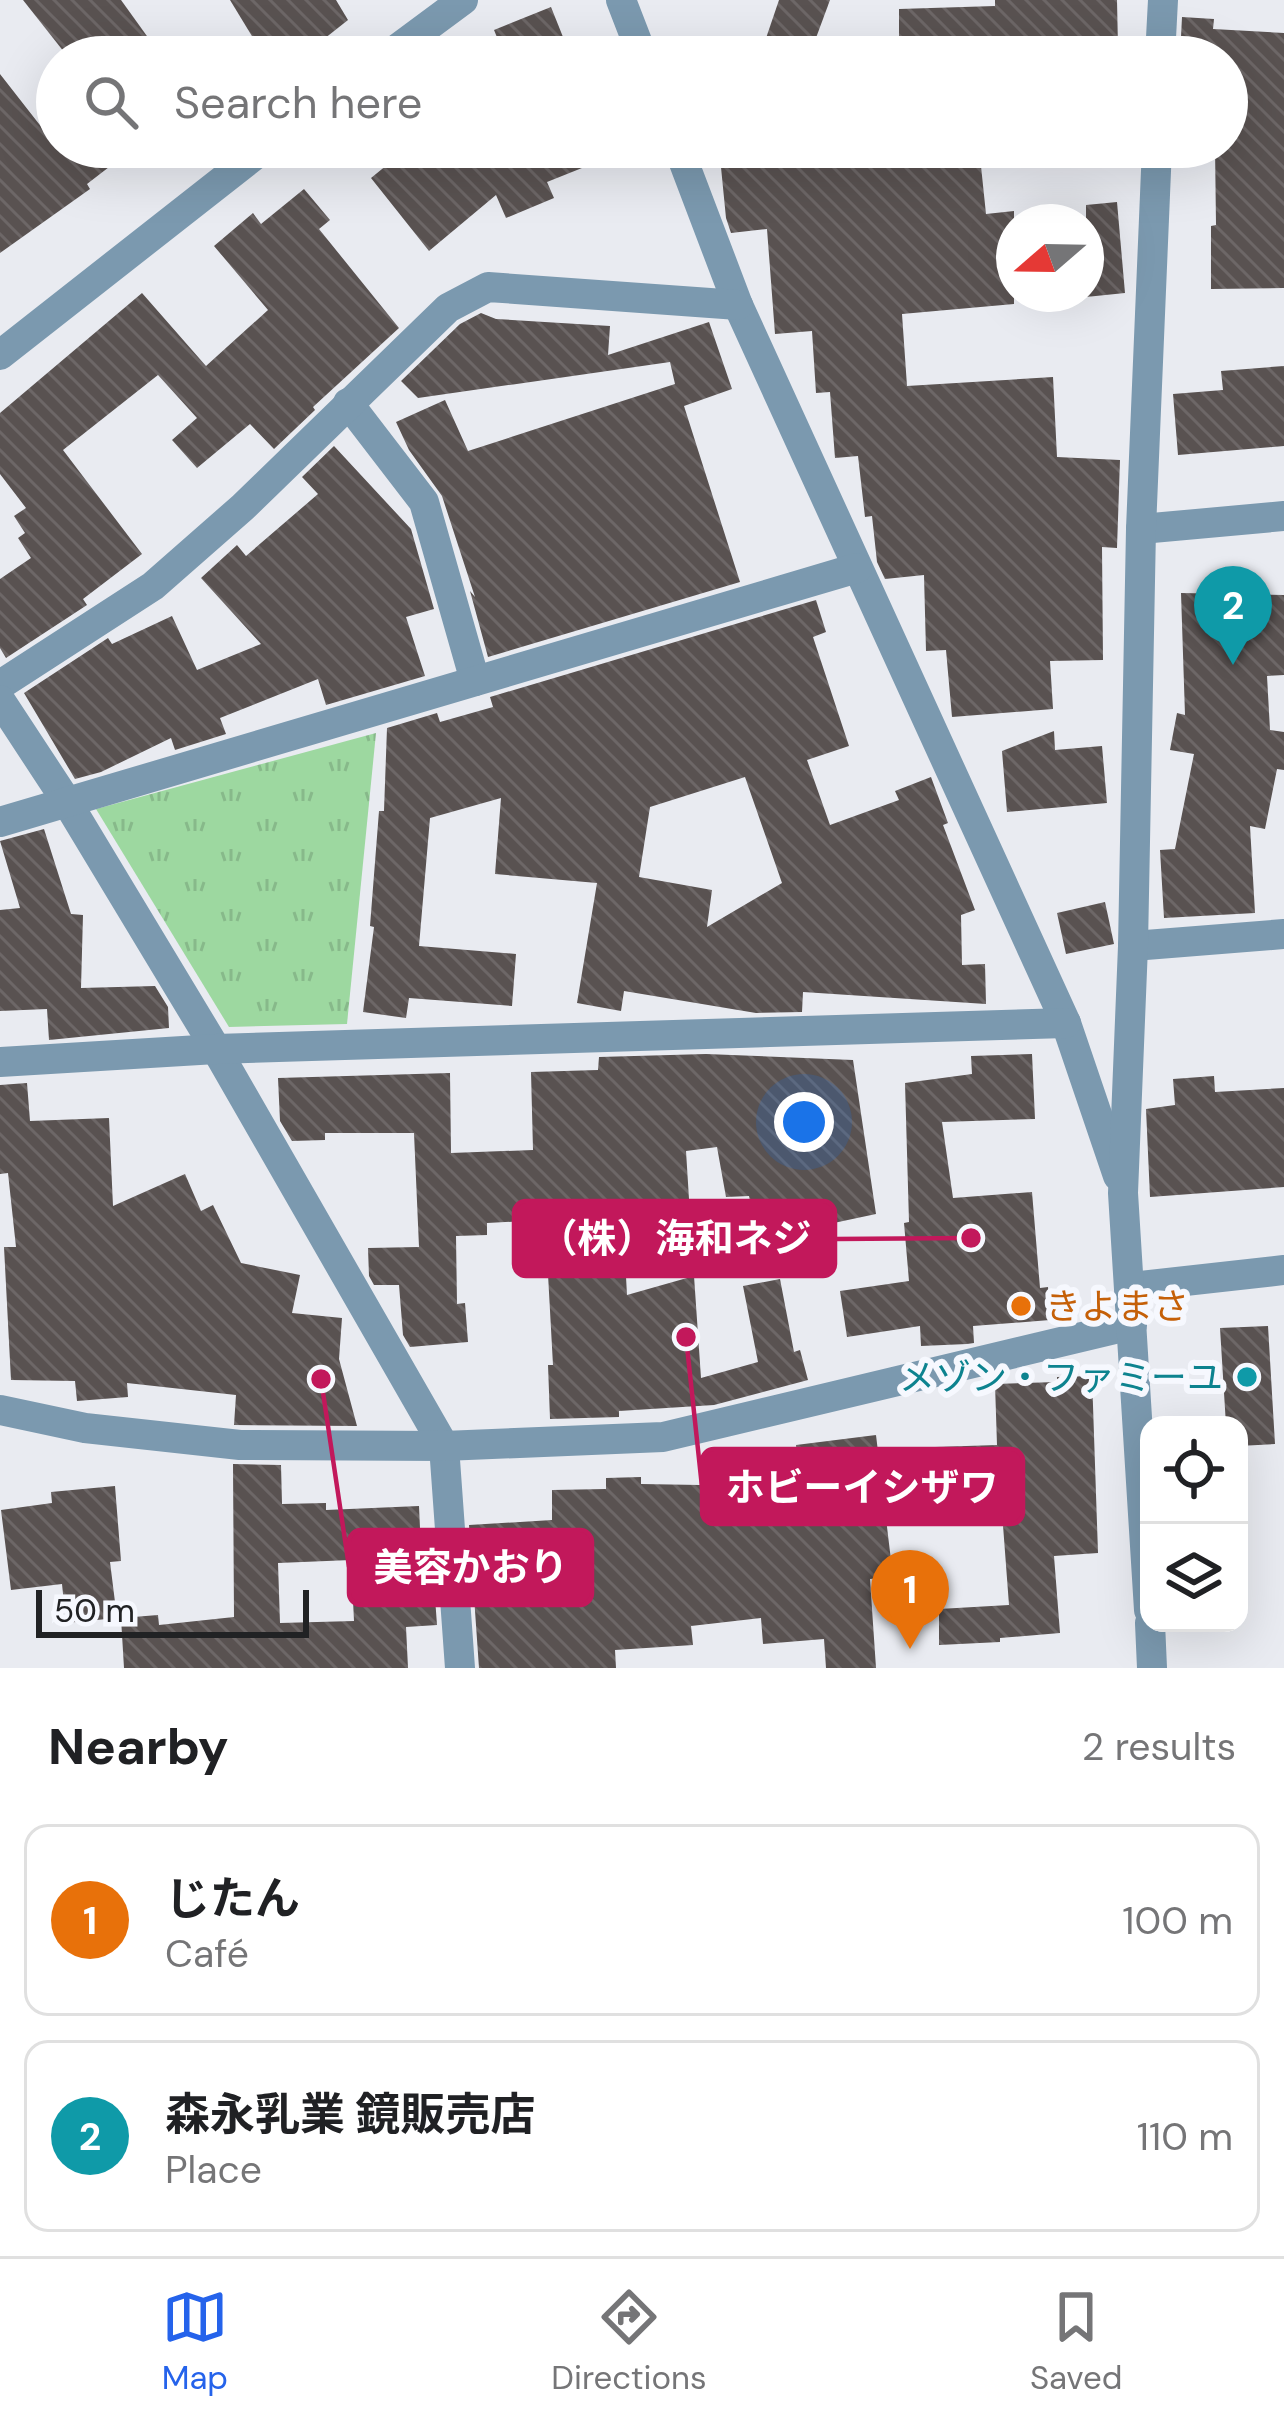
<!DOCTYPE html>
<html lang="en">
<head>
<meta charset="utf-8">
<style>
  body { margin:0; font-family:"DM Sans","Noto Sans JP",sans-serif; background:#f6f6f6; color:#202124 }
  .controls { position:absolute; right:36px; bottom:36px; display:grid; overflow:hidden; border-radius:24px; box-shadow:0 12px 48px #0002 }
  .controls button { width:108px; height:108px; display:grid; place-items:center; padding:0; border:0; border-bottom:3px solid #e0e0e0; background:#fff; color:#202124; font:60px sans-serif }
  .compass { position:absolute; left:996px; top:204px; width:108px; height:108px; border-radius:50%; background:#fff; box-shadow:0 12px 48px #0002; rotate:250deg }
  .scale { position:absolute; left:36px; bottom:30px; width:273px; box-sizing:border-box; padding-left:12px; border:6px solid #212224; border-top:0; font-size:33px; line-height:42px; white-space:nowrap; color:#212224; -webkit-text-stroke:9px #f6f8fe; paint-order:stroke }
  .you { position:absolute; left:804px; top:1122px; width:42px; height:42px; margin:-30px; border:9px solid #fff; border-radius:50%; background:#1a73e8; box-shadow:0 0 0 18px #1a73e833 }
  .badge { display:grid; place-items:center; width:78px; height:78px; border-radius:50%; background:#2563eb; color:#fff; font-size:39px; font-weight:700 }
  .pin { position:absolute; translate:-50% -99px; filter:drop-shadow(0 3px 6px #0008) }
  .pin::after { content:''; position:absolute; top:63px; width:42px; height:36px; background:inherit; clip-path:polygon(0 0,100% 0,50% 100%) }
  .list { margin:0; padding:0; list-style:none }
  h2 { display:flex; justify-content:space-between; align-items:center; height:156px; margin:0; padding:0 48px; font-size:51px }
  h2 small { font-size:39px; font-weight:400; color:#757577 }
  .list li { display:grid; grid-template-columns:78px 1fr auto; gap:36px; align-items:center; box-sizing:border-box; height:192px; margin:0 24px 24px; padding:0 24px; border:3px solid #e0e0e0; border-radius:24px }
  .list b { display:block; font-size:45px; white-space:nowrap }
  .list p { margin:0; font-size:39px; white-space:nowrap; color:#757577 }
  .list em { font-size:39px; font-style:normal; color:#757577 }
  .icon { flex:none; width:66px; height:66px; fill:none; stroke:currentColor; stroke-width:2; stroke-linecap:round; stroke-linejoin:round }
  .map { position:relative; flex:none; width:1284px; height:1668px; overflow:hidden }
  .search { position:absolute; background:#fff; box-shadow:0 12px 48px #0002; left:36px; right:36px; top:36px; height:132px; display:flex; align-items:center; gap:30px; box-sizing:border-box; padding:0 42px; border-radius:66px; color:#757577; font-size:45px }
  .sheet { height:588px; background:#fff }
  nav { display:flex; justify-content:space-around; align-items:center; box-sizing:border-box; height:168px; border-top:3px solid #e0e0e0; background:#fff; font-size:33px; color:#757577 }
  nav a { display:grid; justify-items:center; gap:6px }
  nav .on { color:#2563eb }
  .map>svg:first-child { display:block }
  .grass { fill:url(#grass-tufts) }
  .building { fill:url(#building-back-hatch); fill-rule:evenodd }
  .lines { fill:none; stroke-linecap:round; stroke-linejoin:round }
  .minor { stroke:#7b99af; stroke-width:30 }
  .food-dot { fill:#e8710a; stroke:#f6f8fe; stroke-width:4.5 }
  .culture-dot { fill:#0f9aa8; stroke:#f6f8fe; stroke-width:4.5 }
  .labels { text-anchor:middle; stroke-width:12; stroke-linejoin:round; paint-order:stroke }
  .food-label { font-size:36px; fill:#c56008; stroke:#f6f8fe; text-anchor:start }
  .culture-label { font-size:36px; fill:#0d838f; stroke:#f6f8fe; text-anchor:end }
  .leader { fill:none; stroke:#c2185b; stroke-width:4.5 }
  .callout-dot { fill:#c2185b; stroke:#f6f8fe; stroke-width:4.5 }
  .callout { fill:#c2185b; stroke:#c2185b; stroke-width:4.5 }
  .callout-label { font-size:39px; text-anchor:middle; font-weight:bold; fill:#fff }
</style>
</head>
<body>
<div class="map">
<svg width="1284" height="1668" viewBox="0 0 1284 1668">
  <defs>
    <pattern id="grass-tufts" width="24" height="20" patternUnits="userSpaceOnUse" patternTransform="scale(3)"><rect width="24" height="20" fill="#9dd8a0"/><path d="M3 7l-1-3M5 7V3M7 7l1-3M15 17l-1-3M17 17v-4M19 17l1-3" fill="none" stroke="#87b98a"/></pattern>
    <pattern id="building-back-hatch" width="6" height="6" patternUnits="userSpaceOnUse" patternTransform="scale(3)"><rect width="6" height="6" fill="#595251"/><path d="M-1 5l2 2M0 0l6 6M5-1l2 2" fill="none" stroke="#6d6767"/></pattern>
  </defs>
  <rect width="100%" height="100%" fill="#e9ebf1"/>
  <!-- grass -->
  <polygon class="grass" points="376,733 347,1024 229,1027 96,809"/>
  <!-- building -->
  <g class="building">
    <polygon points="23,0 121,0 162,57 68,57"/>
    <polygon points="230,0 336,0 348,20 305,54 275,57 258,46"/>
    <polygon points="779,0 830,0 813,46 761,53"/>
    <polygon points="995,0 1117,0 1118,48 1029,48 1030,57 899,57 899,9 995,6"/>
    <polygon points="551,7 571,57 505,57 494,30"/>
    <polygon points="1182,17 1214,19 1213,29 1284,33 1284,288 1211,289 1211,226 1216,225 1215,147 1227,147 1227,57 1180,57"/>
    <polygon points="0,74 57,147 135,147 87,184 90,189 0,253"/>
    <polygon points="409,147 632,147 632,148 547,182 554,198 506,218 496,195 429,251 371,178"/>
    <polygon points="719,147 979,147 986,214 1014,211 1014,304 902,314 907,386 1053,377 1057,457 1120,460 1117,548 1102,547 1103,660 1050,661 1053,709 952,717 946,650 926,651 924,575 885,579 877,562 872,516 865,517 858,456 835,458 830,392 816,393 812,331 775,334 767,229 731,233 726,218"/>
    <polygon points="304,189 330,220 319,229 399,328 313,407 315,410 274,449 250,424 197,468 172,440 197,418 158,375 63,450 142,554 83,599 87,605 6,658 0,648 0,579 31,558 18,538 25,533 14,516 26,508 0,474 0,413 142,293 206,366 268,310 214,246 253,213 261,224"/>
    <polygon points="1117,202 1125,293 1086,297 1086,205"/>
    <polygon points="481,313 496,319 610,326 608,355 709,322 732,389 684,406 740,582 488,657 470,591 475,597 442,496 409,450 396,422 445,400 468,451 675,384 670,362 418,398 401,381 460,324"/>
    <polygon points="1284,366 1284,446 1178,455 1173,394 1223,390 1221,371"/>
    <polygon points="334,446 411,529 434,609 406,617 425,676 326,705 318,679 220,718 226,734 175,750 171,738 101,772 75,779 24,693 108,638 112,644 172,616 197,670 261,644 201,578 237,545 246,556 318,494 302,477"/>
    <polygon points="1181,593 1284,595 1284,675 1267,676 1270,730 1284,732 1284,770 1277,769 1265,829 1250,826 1255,913 1164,918 1160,850 1175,849 1194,754 1170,750 1177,713 1185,715"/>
    <path d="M816,600L826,632L813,637L849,746L807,760L830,825L899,800L895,791L931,777L948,823L943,825L975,910L961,915L962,965L985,964L986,1004L803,992L802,1012L756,1013L624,991L621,1011L577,1003L597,883L495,874L501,798L430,818L419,946L516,954L512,1006L409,998L406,1018L363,1012L374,927L370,926L379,811H384L387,728L437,713L440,722L493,707L490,697ZM745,777L782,883L707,927L712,890L639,877L650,807Z"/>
    <polygon points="1054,731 1055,750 1102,746 1107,803 1007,812 1002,751"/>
    <polygon points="44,829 71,914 83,915 81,988 155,986 168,1007 169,1028 49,1040 47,1009 0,1011 0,910 20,908 0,841"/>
    <polygon points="1105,902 1114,944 1066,954 1057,913"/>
    <polygon points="706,1054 853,1060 876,1214 758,1239 749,1196 726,1197 717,1147 686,1151 689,1199 622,1203 627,1295 694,1276 701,1378 758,1362 743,1286 780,1279 794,1352 800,1350 808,1380 714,1405 619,1411 619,1417 550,1419 548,1365 553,1365 545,1220 487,1223 487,1235 456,1236 457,1304 465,1303 468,1342 410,1347 403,1335 399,1285 374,1285 369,1276 368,1248 419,1247 414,1133 325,1133 325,1140 292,1141 280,1121 278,1078 450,1073 451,1153 533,1150 531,1072 598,1070 599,1057"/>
    <polygon points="1032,1054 1035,1119 942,1122 953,1198 1032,1192 1040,1288 1048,1287 1050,1320 973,1326 974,1343 967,1344 921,1346 920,1326 847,1337 840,1291 909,1281 904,1223 909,1222 905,1083 972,1074 971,1056"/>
    <polygon points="1214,1076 1215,1092 1284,1088 1284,1187 1150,1197 1146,1109 1175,1105 1173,1079"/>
    <polygon points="27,1083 30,1121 109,1118 113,1206 185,1174 201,1211 213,1205 241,1263 300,1275 292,1313 342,1318 339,1359 357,1426 234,1425 236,1395 127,1383 128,1397 77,1401 75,1381 11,1380 4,1247 16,1247 8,1173 0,1174 0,1085"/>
    <polygon points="1268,1326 1275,1444 1239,1446 1239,1425 1226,1425 1220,1328"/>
    <polygon points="1092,1376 1098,1553 1054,1556 1060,1633 1000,1638 1000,1642 939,1645 939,1609 1009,1605 1002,1512 936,1513 935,1447 997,1445 995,1384 1057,1382 1057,1377"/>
    <polygon points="876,1435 893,1577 870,1579 876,1668 826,1668 824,1639 763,1644 761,1618 691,1626 693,1645 615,1650 616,1668 479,1668 469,1525 552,1520 552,1490 606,1489 606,1478 641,1477 641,1484 700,1485 798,1464 796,1445"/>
    <path d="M233,1464L281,1465L282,1504L326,1503V1510L419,1506L420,1528H430L437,1625L406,1627L408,1668H124L121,1618L158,1615L159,1625L234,1617ZM351,1560L354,1621L280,1623L278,1563Z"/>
    <polygon points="115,1486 121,1561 110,1562 117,1618 66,1623 62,1584 11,1590 1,1510 52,1503 51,1492"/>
  </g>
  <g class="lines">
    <!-- minor -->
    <g class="minor">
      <polyline points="621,0 643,57"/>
      <polyline points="386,57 463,0"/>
      <polyline points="1160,57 1163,0"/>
      <polyline points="678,147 738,305 1066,1023 1118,1176"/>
      <polyline points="0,355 265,147"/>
      <polyline points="348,403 424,502 475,681"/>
      <polyline points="1141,529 1284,516"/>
      <polyline points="0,685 153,586 243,507 448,308 488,287 738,305"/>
      <polyline points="0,700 67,802 216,1049 444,1446 460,1668"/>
      <polyline points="0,822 857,568"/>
      <polyline points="1133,946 1284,934"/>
      <polyline points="0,1062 216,1049 1066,1023"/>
      <polyline points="1131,1287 1284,1270"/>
      <polyline points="0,1410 85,1428 240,1445 444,1446 663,1437 1132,1325"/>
      <polyline points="1149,1610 1123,1193 1133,946 1141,529 1157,147"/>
      <polyline points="1150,1623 1152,1668"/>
    </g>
  </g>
  <!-- markers -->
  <circle class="food-dot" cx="1021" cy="1306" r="12"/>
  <circle class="culture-dot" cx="1247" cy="1377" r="12"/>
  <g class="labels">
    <!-- food labels -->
    <g class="food-label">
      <text x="1045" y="1319">きよまさ</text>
    </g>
    <!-- culture labels -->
    <g class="culture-label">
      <text x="1223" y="1390">メゾン・ファミーユ</text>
    </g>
  </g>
  <!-- callouts -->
  <path class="leader" d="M971 1238L835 1239M686 1337L702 1487M321 1379L349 1567"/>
  <g class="callout-dot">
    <circle cx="971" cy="1238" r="12"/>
    <circle cx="686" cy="1337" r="12"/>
    <circle cx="321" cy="1379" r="12"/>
  </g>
  <g class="callout">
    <rect x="514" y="1201" width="321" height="75" rx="12"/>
    <rect x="702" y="1449" width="321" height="75" rx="12"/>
    <rect x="349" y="1530" width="243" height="75" rx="12"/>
  </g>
  <g class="callout-label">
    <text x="675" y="1252">（株）海和ネジ</text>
    <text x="862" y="1501">ホビーイシザワ</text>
    <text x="471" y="1581">美容かおり</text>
  </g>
</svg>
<div class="controls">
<button><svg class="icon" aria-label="locate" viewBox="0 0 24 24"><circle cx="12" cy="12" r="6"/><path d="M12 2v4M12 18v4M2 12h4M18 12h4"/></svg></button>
<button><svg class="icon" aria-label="layers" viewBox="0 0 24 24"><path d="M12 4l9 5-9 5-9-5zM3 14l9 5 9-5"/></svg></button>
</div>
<svg class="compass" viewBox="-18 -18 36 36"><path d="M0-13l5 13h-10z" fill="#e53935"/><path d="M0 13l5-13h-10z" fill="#757577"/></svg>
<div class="scale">50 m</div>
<div class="you"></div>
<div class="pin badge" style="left:910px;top:1649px;background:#e8710a">1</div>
<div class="pin badge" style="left:1233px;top:665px;background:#0f9aa8">2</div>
<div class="search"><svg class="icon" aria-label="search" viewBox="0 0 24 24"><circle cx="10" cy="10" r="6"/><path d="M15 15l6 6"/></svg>Search here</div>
</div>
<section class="sheet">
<h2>Nearby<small>2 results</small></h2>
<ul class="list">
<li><span class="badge" style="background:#e8710a">1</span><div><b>じたん</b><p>Café</p></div><em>100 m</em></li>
<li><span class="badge" style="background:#0f9aa8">2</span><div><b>森永乳業 鏡販売店</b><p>Place</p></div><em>110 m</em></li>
</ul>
</section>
<nav>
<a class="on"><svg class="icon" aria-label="map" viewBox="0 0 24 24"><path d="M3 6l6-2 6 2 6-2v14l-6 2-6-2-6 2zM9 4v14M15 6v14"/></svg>Map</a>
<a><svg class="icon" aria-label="directions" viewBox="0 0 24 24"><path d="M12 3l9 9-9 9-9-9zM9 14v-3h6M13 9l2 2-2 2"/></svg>Directions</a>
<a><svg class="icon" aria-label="saved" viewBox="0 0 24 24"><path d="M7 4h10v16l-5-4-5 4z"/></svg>Saved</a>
</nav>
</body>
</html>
